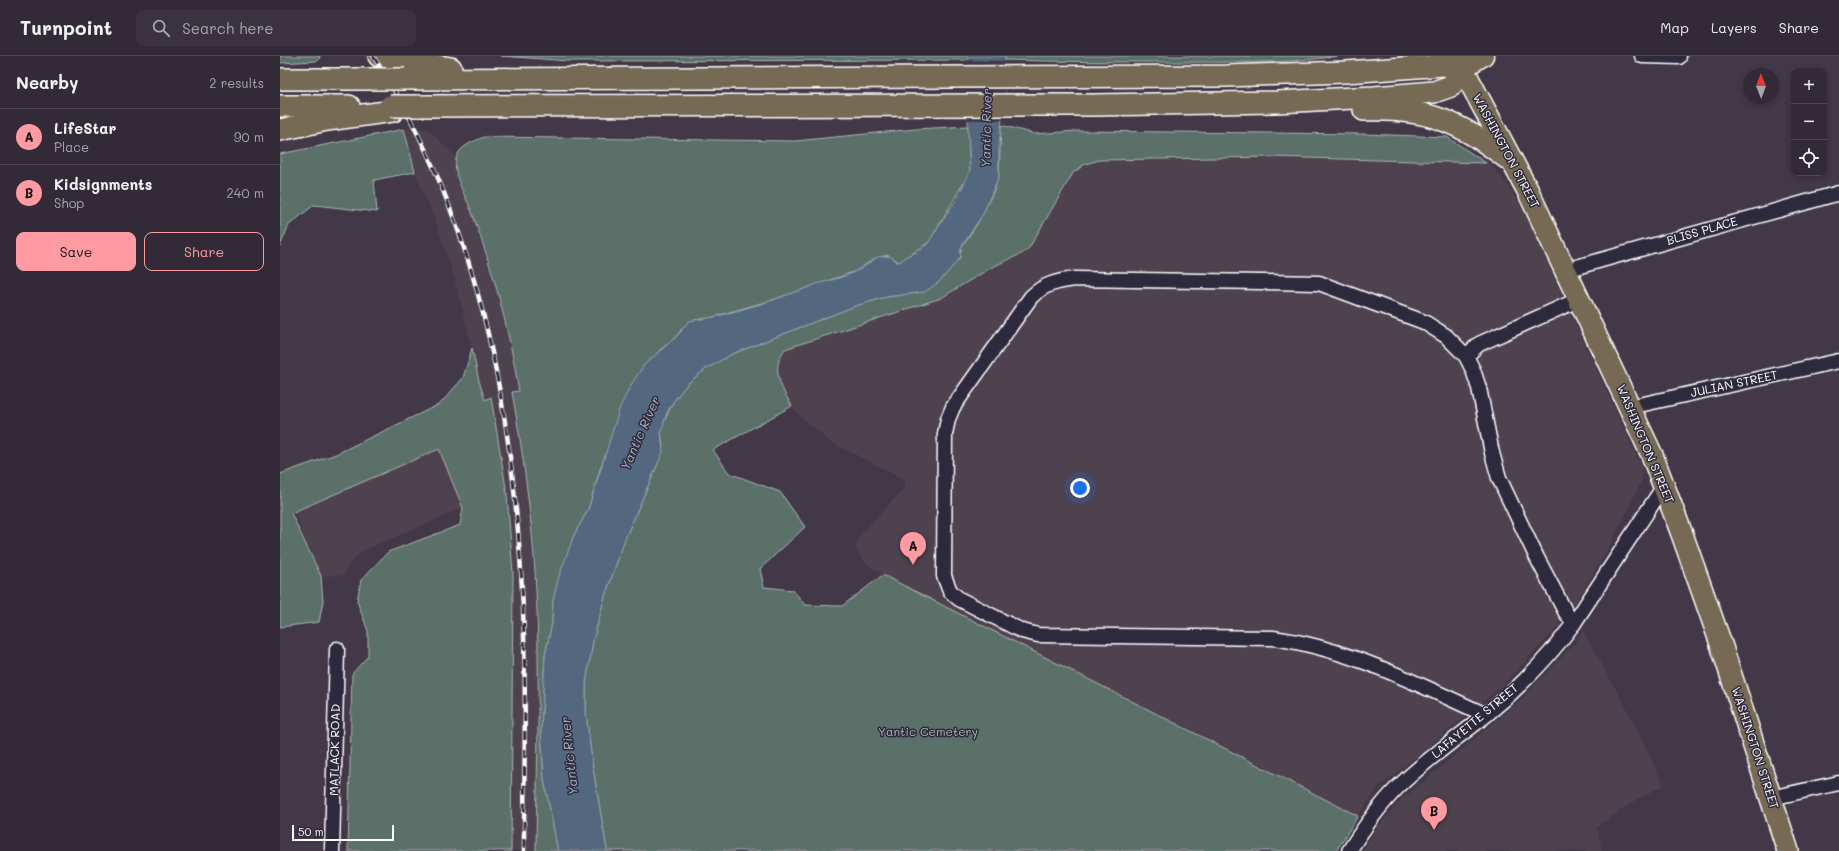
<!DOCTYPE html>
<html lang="en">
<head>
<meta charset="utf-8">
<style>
  body { margin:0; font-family:Mali,sans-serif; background:#3a323e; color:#f1f3f6 }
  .controls { position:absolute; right:12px; top:12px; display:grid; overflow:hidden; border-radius:8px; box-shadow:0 2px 6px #0003 }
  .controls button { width:36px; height:36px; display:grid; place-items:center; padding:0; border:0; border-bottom:1px solid #4d4651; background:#322a36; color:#f1f3f6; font:20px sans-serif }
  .compass { position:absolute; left:1463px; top:12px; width:36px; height:36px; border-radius:50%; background:#322a36; box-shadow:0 2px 6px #0003; rotate:359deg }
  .scale { position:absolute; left:12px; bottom:10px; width:102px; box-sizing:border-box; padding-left:4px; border:2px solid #fff; border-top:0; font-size:11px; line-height:14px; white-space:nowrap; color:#fff; -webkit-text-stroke:3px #2f2a3d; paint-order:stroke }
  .you { position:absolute; left:800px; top:432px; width:14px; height:14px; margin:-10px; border:3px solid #fff; border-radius:50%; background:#1a73e8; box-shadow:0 0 0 6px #1a73e833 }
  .badge { display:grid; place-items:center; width:26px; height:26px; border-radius:50%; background:#ff9aa2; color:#111; font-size:13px; font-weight:700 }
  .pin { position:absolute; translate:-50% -33px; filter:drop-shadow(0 1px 2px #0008) }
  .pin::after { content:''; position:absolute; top:21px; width:14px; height:12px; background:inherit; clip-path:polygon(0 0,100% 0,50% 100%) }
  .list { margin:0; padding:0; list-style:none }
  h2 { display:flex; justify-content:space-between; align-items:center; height:52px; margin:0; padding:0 16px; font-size:17px }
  h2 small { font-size:13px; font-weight:400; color:#a8a7ad }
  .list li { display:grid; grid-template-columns:26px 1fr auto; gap:12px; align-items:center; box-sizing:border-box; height:56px; padding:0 16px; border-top:1px solid #4d4651 }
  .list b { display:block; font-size:15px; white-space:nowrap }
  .list p { margin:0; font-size:13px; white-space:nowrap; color:#a8a7ad }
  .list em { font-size:13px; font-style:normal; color:#a8a7ad }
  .actions { display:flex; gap:8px; padding:12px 16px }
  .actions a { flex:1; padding:9px 0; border:1px solid #ff9aa2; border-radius:8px; text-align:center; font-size:14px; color:#ff9aa2 }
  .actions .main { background:#ff9aa2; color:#111 }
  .icon { flex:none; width:22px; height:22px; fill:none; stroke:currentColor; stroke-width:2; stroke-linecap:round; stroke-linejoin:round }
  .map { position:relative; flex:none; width:1559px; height:795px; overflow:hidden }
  header { display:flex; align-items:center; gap:24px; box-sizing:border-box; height:56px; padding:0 20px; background:#322a36; border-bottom:1px solid #4d4651 }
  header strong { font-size:19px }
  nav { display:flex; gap:22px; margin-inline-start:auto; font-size:14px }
  .search { width:280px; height:36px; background:#3a323e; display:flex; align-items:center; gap:10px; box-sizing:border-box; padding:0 14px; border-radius:8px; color:#a8a7ad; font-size:15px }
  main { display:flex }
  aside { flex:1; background:#322a36 }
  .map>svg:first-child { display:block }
  .built { fill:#504250 }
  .green { fill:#5a6f68; stroke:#acb7b4 }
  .water { fill:#53677e; stroke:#98a4b2 }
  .pier { fill:#423848 }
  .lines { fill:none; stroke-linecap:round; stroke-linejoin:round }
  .minor-casing { stroke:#fff; stroke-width:17 }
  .major-casing { stroke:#fff; stroke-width:21 }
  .highway-casing { stroke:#fff; stroke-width:24 }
  .minor { stroke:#2f2a3d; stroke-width:14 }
  .major { stroke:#766a54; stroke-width:18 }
  .highway { stroke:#766a54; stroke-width:21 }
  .rail-casing { stroke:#fff; stroke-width:4.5 }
  .rail { stroke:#2f2a3d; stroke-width:3; stroke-dasharray:9; stroke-linecap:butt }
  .highway-bridge-casing { stroke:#fff; stroke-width:24; stroke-linecap:butt }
  .highway-bridge { stroke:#766a54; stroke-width:21 }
  .labels { text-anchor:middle; stroke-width:3; stroke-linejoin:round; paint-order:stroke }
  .street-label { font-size:12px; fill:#fff; stroke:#2f2a3d }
  .park-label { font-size:12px; fill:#acb7b4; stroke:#2f2a3d }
  .water-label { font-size:13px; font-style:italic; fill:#a9b3be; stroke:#2f2a3d }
</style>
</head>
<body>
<header>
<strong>Turnpoint</strong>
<div class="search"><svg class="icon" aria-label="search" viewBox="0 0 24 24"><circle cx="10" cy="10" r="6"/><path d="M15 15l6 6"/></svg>Search here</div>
<nav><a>Map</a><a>Layers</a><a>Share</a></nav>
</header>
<main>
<aside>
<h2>Nearby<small>2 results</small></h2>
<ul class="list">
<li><span class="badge">A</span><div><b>LifeStar</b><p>Place</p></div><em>90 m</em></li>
<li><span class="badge">B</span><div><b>Kidsignments</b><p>Shop</p></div><em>240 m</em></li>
</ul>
<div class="actions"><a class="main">Save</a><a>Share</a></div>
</aside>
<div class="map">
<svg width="1559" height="795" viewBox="0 0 1559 795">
  <rect width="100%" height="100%" fill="#423848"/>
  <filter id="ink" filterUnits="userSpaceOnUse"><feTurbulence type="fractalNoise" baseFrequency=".025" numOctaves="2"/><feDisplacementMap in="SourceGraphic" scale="8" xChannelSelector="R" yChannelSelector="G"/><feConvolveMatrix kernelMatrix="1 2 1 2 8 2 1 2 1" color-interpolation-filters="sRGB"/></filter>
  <g filter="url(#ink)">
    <!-- built -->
    <g class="built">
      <polygon points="124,73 147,73 176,101 175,116 196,166 217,231 233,298 239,335 233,337 248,439 256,543 258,621 256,795 231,795 233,517 227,438 211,341 205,344 199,325 192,292 175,225 158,172 135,116"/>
      <polygon points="991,101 1208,105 1230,132 1242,152 1363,415 1361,426 1335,480 1300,540 1274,575 1222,630 1099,731 1078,760 603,519 586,507 576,493 576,486 581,478 622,435 626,424 550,386 516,356 503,335 499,322 499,303 501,297 505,293 712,211 743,197 749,192 793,117 805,108 819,104"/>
      <polygon points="159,393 183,452 84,494 71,506 64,519 41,520 13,454"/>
      <polygon points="1303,575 1348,655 1384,729 1354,745 1317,771 1322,795 1082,795 1097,772 1120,745 1243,642 1295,587"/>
    </g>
    <!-- green -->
    <g class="green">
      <polygon points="0,0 40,0 39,4 35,5 0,7"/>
      <polygon points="221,0 688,0 688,4 289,5"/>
      <path d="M725,0H1059C1008,8 954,6 902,6C843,6 784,6 725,4Z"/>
      <path d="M721,69L755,78L796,75L1083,78L1167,81L1206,107L991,101L819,104L805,108L793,117L749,192L743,197L712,211L661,242L505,293C490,312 501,332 512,350L433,394L449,417L500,436L525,471L480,513L484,531L513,534L525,549L562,550L603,519L1078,760L1056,795H327L312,706L306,657V627L313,585L325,540L346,480L377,410L383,390L381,376L383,368L393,346L408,327L426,313L452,298L575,250L606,241L637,237L659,226L679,203L682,190L696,170L713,137L719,120Z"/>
      <path d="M688,70L690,116L649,186L619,206L607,199L594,203L576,215L495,243L429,262L414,264L403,271L396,281L380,294L330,388L321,410L308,454L294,479L273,545L272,567L265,600L261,675L264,723L278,795H256C257,702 261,609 255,516C251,456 243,396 232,336L239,335C229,273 213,213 191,154C185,138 173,121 176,103C178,91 194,85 204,81L515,85L636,73Z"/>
      <polygon points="124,73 135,116 94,124 97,156 34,149 9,169 0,190 0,98"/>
      <polygon points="192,292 199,325 205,344 211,341 227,438 233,517 231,795 68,795 72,618 88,600 88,575 77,545 81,524 108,496 180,469 183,452 159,393 11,457 41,520 43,545 39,566 0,571 0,418 56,398 160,348 183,322"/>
    </g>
    <!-- water -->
    <polygon class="water" points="688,0 725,0 725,37 719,90 719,120 703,158 682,190 680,197 681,201 659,226 645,236 606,241 575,250 452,298 426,313 408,327 393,346 387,357 381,376 383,396 346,480 325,540 313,585 306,627 306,657 312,706 327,795 278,795 264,723 261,675 265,600 272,567 273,545 279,520 294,479 308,454 340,351 351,329 364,309 397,280 409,265 434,261 485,247 540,227 566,220 584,211 597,201 610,200 617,206 619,206 629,199 640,195 648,187 678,141 690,115 688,75"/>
    <!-- pier -->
    <polygon class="pier" points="686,4 727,5 724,64 685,64"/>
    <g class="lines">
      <!-- minor casing -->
      <g class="minor-casing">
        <g id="minor">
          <polyline points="1362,0 1399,1"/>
          <polyline points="1286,214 1559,137"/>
          <polyline points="1186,300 1199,288 1300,243"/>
          <polyline points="1350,351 1559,305"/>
          <path d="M1206,659C1137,628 1068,592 993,582L758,579L742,575L679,543L670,535L664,520L665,378L668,363L673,351L751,241C764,228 778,225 795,223L1039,227L1144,266L1166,280L1186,300L1193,314L1199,332L1212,397L1219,422L1257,502L1286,557L1294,567"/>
          <polyline points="1491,742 1559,727"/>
          <polyline points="52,795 57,593"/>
          <path d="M1069,795C1083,773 1098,751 1117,732C1144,705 1176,683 1206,659C1238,633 1269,601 1294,567L1384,430"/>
        </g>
      </g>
      <!-- major casing -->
      <g class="major-casing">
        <polyline id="major" points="1175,0 1183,13 1204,0"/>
      </g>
      <!-- highway casing -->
      <g class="highway-casing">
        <g id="highway">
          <polyline points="99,0 171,12"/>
          <polyline points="1183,13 1248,135 1372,399 1402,478 1440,585 1508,795"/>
          <polyline points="0,23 94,23"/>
          <polyline points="125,23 946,20 1066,16 1165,9 1183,13"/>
          <polyline points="0,50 69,50"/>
          <polyline points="137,50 814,49 997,46 1094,41 1154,36 1171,30 1183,13"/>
          <path d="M1084,54C1148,52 1179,65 1229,104"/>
          <polyline points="0,74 47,64 113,55"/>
        </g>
      </g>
      <!-- minor -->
      <use href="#minor" class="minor"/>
      <!-- major -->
      <use href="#major" class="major"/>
      <!-- highway -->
      <use href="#highway" class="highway"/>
      <!-- rail casing -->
      <g class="rail-casing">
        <path id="rail" d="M93,0C205,169 238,382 244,580C246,652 244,723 244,795"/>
      </g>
      <!-- rail -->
      <use href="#rail" class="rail"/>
      <!-- highway-bridge casing -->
      <g class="highway-bridge-casing">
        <g id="highway-bridge">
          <polyline points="94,23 125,23"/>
          <polyline points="110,50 137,50"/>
        </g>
      </g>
      <!-- highway-bridge -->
      <use href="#highway-bridge" class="highway-bridge"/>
    </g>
  </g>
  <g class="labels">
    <!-- street labels -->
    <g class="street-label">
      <text transform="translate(1226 95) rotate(62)" y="4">WASHINGTON STREET</text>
      <text transform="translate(1422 175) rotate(-16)" y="4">BLISS PLACE</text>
      <text transform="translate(1454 328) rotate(-12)" y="4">JULIAN STREET</text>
      <text transform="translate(1365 388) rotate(67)" y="4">WASHINGTON STREET</text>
      <text transform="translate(1195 665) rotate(-40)" y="4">LAFAYETTE STREET</text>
      <text transform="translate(1475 692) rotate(72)" y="4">WASHINGTON STREET</text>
      <text transform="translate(55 694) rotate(-89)" y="4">MATLACK ROAD</text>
    </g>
    <!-- park labels -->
    <g class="park-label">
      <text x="648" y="680">Yantic Cemetery</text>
    </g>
    <!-- water labels -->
    <g class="water-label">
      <text transform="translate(706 72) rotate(-89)" y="5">Yantic River</text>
      <text transform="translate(360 377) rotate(-66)" y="5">Yantic River</text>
      <text transform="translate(289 700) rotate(-96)" y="5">Yantic River</text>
    </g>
  </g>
</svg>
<div class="controls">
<button>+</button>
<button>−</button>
<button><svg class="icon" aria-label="locate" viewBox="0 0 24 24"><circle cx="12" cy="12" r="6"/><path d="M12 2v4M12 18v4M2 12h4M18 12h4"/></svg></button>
</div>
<svg class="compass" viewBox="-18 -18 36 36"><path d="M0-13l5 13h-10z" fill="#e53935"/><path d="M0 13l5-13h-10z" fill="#a8a7ad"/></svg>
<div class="scale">50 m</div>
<div class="you"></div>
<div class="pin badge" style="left:633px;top:509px">A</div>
<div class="pin badge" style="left:1154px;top:774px">B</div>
</div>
</main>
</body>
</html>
